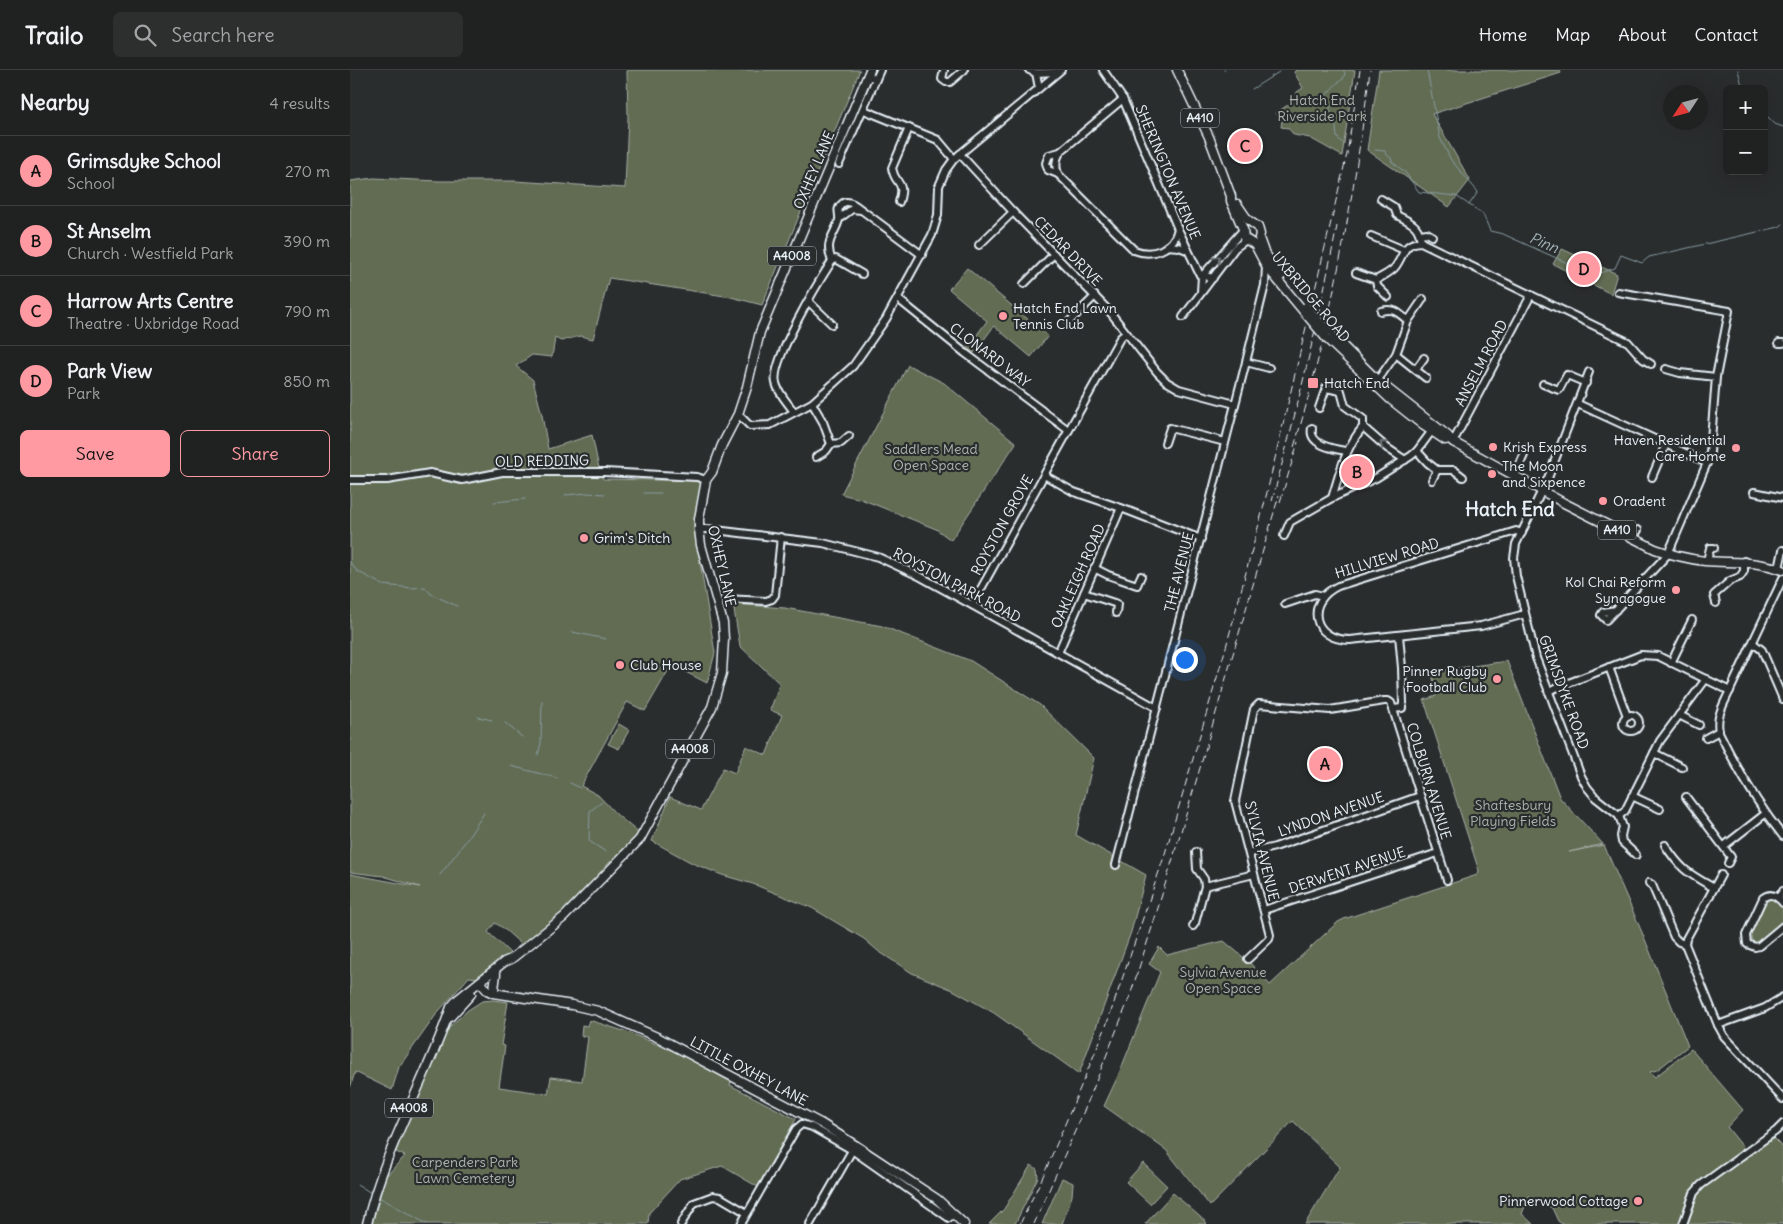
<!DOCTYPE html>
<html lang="en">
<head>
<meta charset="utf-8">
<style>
  body { margin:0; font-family:Delius,sans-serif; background:#2d2f2f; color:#f1f3f6 }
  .controls { position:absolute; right:15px; top:15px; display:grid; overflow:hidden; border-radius:8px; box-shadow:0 5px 20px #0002 }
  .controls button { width:45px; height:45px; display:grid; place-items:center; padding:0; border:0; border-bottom:1px solid #3d3f40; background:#202222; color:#f1f3f6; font:25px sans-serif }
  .compass { position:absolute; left:1313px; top:15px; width:45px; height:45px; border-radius:50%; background:#202222; box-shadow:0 5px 20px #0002; rotate:234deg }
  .you { position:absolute; left:834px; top:589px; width:18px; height:18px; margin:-12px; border:4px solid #fff; border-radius:50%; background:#1a73e8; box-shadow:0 0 0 8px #1a73e833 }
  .badge { display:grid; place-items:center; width:32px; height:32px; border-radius:50%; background:#ff9aa2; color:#111; font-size:16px; font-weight:700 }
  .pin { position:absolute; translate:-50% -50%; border:2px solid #fff; box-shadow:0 1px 5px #0006 }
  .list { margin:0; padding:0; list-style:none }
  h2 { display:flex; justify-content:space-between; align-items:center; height:65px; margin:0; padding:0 20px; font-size:21px }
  h2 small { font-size:16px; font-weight:400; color:#a2a4a5 }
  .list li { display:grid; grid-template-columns:32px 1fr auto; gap:15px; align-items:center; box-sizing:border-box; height:70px; padding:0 20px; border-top:1px solid #3d3f40 }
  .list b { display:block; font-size:19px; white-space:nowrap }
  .list p { margin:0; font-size:16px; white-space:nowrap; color:#a2a4a5 }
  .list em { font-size:16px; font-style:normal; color:#a2a4a5 }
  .actions { display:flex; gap:10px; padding:15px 20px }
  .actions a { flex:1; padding:11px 0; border:1px solid #ff9aa2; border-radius:8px; text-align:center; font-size:18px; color:#ff9aa2 }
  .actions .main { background:#ff9aa2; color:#111 }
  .icon { flex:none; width:28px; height:28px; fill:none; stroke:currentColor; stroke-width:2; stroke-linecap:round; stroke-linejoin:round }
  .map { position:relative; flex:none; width:1433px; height:1154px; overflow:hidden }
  header { display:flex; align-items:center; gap:30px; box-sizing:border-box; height:70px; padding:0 25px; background:#202222; border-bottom:1px solid #3d3f40 }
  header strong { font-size:24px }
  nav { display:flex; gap:28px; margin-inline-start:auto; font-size:18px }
  .search { width:350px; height:45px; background:#2d2f2f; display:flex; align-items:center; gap:12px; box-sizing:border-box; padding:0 18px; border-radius:8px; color:#a2a4a5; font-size:19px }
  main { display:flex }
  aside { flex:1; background:#202222 }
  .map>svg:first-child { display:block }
  .green { fill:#626c53; stroke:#a5aea6 }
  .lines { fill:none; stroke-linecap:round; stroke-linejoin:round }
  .stream { stroke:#879ca2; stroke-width:1 }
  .minor-casing { stroke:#e8f1f8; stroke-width:10 }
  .major-casing { stroke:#e8f1f8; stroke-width:11 }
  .minor { stroke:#2a2d2e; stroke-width:6 }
  .major { stroke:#2a2d2e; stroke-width:8 }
  .rail { stroke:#e8f1f8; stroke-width:1; stroke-dasharray:8 4; stroke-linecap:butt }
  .major-bridge-casing { stroke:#e8f1f8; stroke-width:11; stroke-linecap:butt }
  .major-bridge { stroke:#2a2d2e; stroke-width:8 }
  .oneway { stroke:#6c7275 }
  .poi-dot { fill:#ff9aa2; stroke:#2a2d2e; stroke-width:2 }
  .labels { text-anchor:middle; stroke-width:4.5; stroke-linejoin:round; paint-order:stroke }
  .shield { fill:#2a2d2e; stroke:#afb6bb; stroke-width:1 }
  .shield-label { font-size:12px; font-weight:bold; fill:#e8f1f8 }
  .park-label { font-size:14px; fill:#acb5ae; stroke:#2a2d2e }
  .street-label { font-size:14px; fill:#e8f1f8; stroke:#2a2d2e }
  .poi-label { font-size:14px; fill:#e8f1f8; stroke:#2a2d2e; text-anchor:start }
  .water-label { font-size:15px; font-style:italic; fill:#a7b9bf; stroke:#2a2d2e }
  .district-label { font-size:19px; font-weight:bold; fill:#e8f1f8; stroke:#2a2d2e }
</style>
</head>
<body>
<header>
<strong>Trailo</strong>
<div class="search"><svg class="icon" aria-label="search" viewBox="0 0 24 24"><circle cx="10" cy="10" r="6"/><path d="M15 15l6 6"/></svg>Search here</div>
<nav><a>Home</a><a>Map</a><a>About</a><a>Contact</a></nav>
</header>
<main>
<aside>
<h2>Nearby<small>4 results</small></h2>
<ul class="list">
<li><span class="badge">A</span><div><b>Grimsdyke School</b><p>School</p></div><em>270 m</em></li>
<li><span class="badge">B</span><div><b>St Anselm</b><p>Church · Westfield Park</p></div><em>390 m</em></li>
<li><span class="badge">C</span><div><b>Harrow Arts Centre</b><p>Theatre · Uxbridge Road</p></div><em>790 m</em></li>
<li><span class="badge">D</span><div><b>Park View</b><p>Park</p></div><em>850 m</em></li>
</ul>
<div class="actions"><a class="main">Save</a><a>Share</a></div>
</aside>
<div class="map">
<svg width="1433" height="1154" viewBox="0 0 1433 1154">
  <rect width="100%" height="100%" fill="#2a2d2e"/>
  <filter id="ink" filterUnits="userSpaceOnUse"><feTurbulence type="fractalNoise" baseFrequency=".02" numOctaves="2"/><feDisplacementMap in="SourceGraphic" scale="10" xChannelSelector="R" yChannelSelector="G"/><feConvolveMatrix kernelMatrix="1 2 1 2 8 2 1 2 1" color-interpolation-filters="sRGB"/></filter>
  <g filter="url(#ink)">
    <!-- green -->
    <g class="green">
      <polygon points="277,0 510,0 412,235 381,227 259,208 243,269 230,266 211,271 205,268 202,287 182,285 166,296 183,310 192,345 198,379 242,365 250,403 253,409 354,411 345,462 365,583 357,613 324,596 318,601 295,641 277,632 231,716 248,725 266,744 291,765 222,838 172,875 153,858 145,853 138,862 161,884 128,908 119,907 88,942 49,997 42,1020 5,1002 0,1018 0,804 70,817 33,806 0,802 0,111 24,108 89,111 165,111 275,118 278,47"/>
      <polygon points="946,0 1005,0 992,86 960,68 944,65 938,58 931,57 932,51 926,43 945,30 947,22 953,18 944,2"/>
      <polygon points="1029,0 1210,0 1211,3 1082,44 1120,110 1099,137 1017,80"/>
      <polygon points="1212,179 1267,204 1261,224 1203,194"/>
      <polygon points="617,198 698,266 681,287 644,256 624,283 617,278 637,251 599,219"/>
      <polygon points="558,295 594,313 666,373 601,470 586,459 511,429 491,424"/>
      <polygon points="383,534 435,538 532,556 621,591 690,635 744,688 726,765 796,805 781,862 729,1004 644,943 603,920 562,903 528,881 514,869 462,838 403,814 372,805 342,793 302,771 320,727 351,740 373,698 385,703 396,676 416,685 432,645 420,640 430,614 390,576"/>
      <polygon points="1157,591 1210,728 1253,774 1219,782 1254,775 1294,867 1338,976 1307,1000 1300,1002 1305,1007 1341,979 1393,1040 1377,1057 1397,1082 1423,1068 1433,1078 1433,1154 1212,1154 1208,1151 1202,1138 1179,1126 1172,1144 1183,1154 955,1154 990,1097 943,1051 860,1136 816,1080 754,1036 768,1006 810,902 799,894 809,877 817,885 874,871 900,893 920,915 988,852 994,849 1127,805 1129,801 1074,630 1086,626 1082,602"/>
      <polygon points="269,654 279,660 269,679 258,674"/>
      <polygon points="1423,827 1433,837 1433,853 1407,875 1400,874 1397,867 1416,829"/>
      <polygon points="143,930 158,932 151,975 155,976 149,1017 198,1024 201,1007 232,1011 238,967 231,966 232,955 237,956 239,950 280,963 330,984 381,1012 380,1015 446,1049 408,1117 372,1096 330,1109 299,1143 298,1154 22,1154 35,1107 55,1086 46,1082 59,1044 90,972 98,958 118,940 132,931"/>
      <polygon points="793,1093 817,1116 800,1134 776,1112"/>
      <polygon points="681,1095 687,1099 688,1107 665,1154 639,1154 654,1139"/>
      <polygon points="712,1108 723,1113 722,1126 712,1154 692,1154"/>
      <polygon points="823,1123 857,1153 856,1154 795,1154"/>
    </g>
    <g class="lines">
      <!-- stream -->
      <g class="stream">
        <polyline points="874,0 875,0"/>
        <polyline points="1077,0 1090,68 1101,90 1128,122 1119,135"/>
        <polyline points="1388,0 1393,19"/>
        <polyline points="902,19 929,2"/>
        <polyline points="1414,43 1425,54 1433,57"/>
        <path d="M992,73L987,67L985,49L980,41V32L975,26C982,19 985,14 993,9L995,3L993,0"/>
        <polyline points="1025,80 1035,81 1036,84 1041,88 1042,92 1055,102 1069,122 1106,126 1133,144 1140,161 1153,164 1244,205 1265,198 1271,185 1292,193 1299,187 1429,157 1433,154"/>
        <polyline points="294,423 311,423"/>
        <polyline points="215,425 237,423 255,424"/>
        <polyline points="144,432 175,429"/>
        <polyline points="0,492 7,501 33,515 62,518 75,517 81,524 107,536"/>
        <polyline points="222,562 256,569"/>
        <polyline points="128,647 142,650"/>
        <polyline points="155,653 172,667"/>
        <polyline points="188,685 191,673 192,631"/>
        <polyline points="161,696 207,708"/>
        <polyline points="220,713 230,718"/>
        <polyline points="252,732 240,741 239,771 256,782"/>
        <polyline points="90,805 118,768 134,743"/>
        <polyline points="7,1114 21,1123"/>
        <polyline points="27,1126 77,1154"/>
      </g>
      <!-- minor casing -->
      <g class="minor-casing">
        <g id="minor">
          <polyline points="594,0 592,9 596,12 600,12 614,0"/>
          <polyline points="679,0 686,3 707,2"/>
          <polyline points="753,0 773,29 828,159 850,205 863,208"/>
          <polyline points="686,3 689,18"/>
          <polyline points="526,9 530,0"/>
          <path d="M773,29L710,82C706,90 705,95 708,104L784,180C802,187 823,180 828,159"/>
          <polyline points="514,40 588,70 604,89"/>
          <polyline points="610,84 663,142 760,242 807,302 817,312 829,319 885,334"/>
          <polyline points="489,94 526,9 518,6"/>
          <polyline points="708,104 698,100 696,93 699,85 710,82"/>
          <path d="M1031,129L1044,137L1047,145C1061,153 1069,154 1071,172"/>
          <path d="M549,132C556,110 545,116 542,98L559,58"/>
          <polyline points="490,148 502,139 511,140"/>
          <polyline points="1070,164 1077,163 1082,166"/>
          <polyline points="1021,166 1054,180"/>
          <polyline points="1071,172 1278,272 1293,289 1301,294"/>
          <polyline points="629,175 663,142"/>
          <polyline points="817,176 829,177 837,180"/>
          <polyline points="482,191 486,189 512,204"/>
          <path d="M1006,203L1026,210C1033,206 1042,202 1046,196C1055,183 1053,173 1071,172"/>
          <polyline points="1026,210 1027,216 1038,227"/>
          <polyline points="674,214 704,184"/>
          <polyline points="851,222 852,206 893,160"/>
          <polyline points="548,229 615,283 718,360"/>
          <polyline points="459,232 482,254"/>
          <path d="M1031,241C1044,238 1048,242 1058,251"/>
          <polyline points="833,247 885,178 896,170"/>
          <polyline points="719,252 745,226"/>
          <polyline points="1429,273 1433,273"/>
          <polyline points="1046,284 1076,308"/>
          <polyline points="896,292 919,298"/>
          <polyline points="1066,299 1074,288"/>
          <polyline points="1316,299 1330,303 1366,307"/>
          <polyline points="1239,302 1198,408 1166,474 1164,488 1166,506 1186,588 1231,706 1237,717 1246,728 1269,746 1273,757 1271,766 1272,772 1286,785"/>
          <polyline points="1025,314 1046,284 1058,251 1073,229"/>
          <polyline points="1193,314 1209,320 1217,305 1236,313"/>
          <polyline points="462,333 473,352 481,374 491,373 499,366"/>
          <polyline points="1228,334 1357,393"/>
          <polyline points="969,338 976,318 991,321 995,336 1013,349 1013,357"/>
          <path d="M444,342C438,333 428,323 426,313C420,292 469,211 482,191C474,171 484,167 489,150C490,144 486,139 491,135C495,130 500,132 505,135L572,185"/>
          <polyline points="388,344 400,356 420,355 462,333 503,296 536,249 582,165 588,145 589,116 596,100 604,89 711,0"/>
          <polyline points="1013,357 1037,378 1055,390"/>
          <path d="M962,358C958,375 984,379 996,381"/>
          <polyline points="1103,372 1181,225"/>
          <polyline points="815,373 820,358 875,372"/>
          <polyline points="1067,381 1078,393 1087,400"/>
          <polyline points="466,387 476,381 481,374"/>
          <polyline points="694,405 770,268 776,263"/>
          <polyline points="1165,406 1177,378"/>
          <polyline points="1302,407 1316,374"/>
          <polyline points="0,410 37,410 80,403 112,410 152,402 255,402 347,407 356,410"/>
          <polyline points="1082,410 1087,400 1104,400 1113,407"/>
          <polyline points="1404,422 1433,428"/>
          <path d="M982,428C990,402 995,378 1013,357"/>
          <polyline points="349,459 357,459 473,473 528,487 571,507 622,535 807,638"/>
          <path d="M1172,463L1166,461L988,516C955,531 961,570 1000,570L1131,556L1175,544"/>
          <polyline points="934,466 940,452 982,428 1026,408 1061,386 1067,381 1084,358"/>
          <polyline points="1283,468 1288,460"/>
          <polyline points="1357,491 1360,478 1364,478"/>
          <polyline points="744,498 758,505 787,515 791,506"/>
          <polyline points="1429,499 1433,480"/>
          <path d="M1433,508L1374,633C1369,644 1367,651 1369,662C1387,699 1407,734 1433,766"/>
          <polyline points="734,523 767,534 766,543"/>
          <polyline points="374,529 416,531 422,529 425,525 431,467"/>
          <polyline points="1366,533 1364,525 1380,511 1390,507 1394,501 1394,491"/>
          <polyline points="935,534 965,524 973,526"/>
          <polyline points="622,535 694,405 724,422 771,438 851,469"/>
          <polyline points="1266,540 1253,542 1251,545 1256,550 1318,484 1357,393 1360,382 1366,307 1379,241 1268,222"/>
          <polyline points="1403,573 1412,580 1433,629"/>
          <polyline points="708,583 771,438"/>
          <polyline points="1321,593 1342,550"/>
          <polyline points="1259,597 1277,646"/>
          <polyline points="1198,621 1291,585 1308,586 1380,621"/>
          <polyline points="1043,639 1052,638 1053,633 1052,598 1049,565"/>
          <circle cx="1281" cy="653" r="8"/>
          <polyline points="1329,645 1349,655"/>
          <polyline points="1356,668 1369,661"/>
          <polyline points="1304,683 1332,697"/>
          <polyline points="1282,726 1310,739"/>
          <polyline points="1336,727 1381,787 1378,793"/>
          <polyline points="1269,746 1275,741 1310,671 1356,609"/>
          <path d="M1315,775C1331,800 1338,803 1364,818"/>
          <polyline points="1374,776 1415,744"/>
          <polyline points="846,782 847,799 854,809 855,816"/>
          <polyline points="899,783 925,777 1070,726"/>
          <polyline points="766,795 896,292 915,215 916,196"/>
          <polyline points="1371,805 1336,869 1335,874 1368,955 1374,966 1433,1029"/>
          <polyline points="1299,813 1302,815 1324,867 1329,872 1335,874"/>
          <polyline points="1428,828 1433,821"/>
          <path d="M1433,833C1427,826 1421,822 1413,828L1396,865L1397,874L1405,877L1409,876L1433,856"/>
          <polyline points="914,840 1088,783"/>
          <polyline points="843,856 845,853 855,816 904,804"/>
          <polyline points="898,889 919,869 920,865 885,731 904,639 909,634 980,640 1034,631 1038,631 1041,633 1097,810"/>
          <polyline points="1368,955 1415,938 1433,927"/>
          <polyline points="331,1154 344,1133 363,1126 370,1127 397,1143"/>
          <polyline points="391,1154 446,1059 452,1054 462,1057 502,1080 599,1148"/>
          <polyline points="460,1154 504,1077"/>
          <polyline points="1333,1154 1344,1123 1351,1115 1426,1061 1433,1054"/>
        </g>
      </g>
      <!-- major casing -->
      <g class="major-casing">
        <g id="major">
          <polyline points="827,0 859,67 881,126 881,131 893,159 894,168 905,175 916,196 955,243"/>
          <polyline points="887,134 898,150 908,157 910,164 909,168 914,182 931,206"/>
          <path d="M978,261L1028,311L1098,366L1103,372L1214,433L1305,479C1322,485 1338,489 1355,491C1384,493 1404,490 1433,500"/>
          <polyline points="976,268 1040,329 1074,356 1095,370 1099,369"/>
          <polyline points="130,912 137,920 143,923 222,935 248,941 309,968 472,1054 505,1075 587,1129 614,1154"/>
          <polyline points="144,919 146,904"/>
          <polyline points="100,947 121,924"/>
          <path d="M17,1154C34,1078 76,1011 101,937L108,929L154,892L161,889L214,847L290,769L362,637L372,603L374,569L373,553L351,475L349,459V449L356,410L362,402L372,375L388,344L397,317L410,262L520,0"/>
        </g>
      </g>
      <!-- minor -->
      <use href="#minor" class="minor"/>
      <!-- major -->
      <use href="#major" class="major"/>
      <!-- rail -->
      <g class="rail">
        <path d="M944,377C981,255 1004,127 1020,0"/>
        <path d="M922,431C947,340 969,248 987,156"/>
        <polyline points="930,432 948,372"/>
        <polyline points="670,1154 694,1104 755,959 814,787 876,577 914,435 997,84 1010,0"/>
        <polyline points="684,1154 737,1034 779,929 805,848 850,698 929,425"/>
      </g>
      <!-- major-bridge casing -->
      <g class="major-bridge-casing">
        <g id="major-bridge">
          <polyline points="956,237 978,261"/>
          <polyline points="955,243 976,268"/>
        </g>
      </g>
      <!-- major-bridge -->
      <use href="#major-bridge" class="major-bridge"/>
    </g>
    <!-- one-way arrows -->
    <defs><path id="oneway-chevron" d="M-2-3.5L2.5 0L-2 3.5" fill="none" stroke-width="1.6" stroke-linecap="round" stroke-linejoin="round" transform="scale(1.25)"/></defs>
    <g class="oneway">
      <use href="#oneway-chevron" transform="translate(867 189) rotate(-51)"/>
      <use href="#oneway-chevron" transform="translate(1033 374) rotate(-140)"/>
    </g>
  </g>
  <!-- markers -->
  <g class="poi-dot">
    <circle cx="653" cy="246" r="5"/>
    <rect x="957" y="307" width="12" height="12" rx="2.5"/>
    <circle cx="1143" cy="377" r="5"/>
    <circle cx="1386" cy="378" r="5"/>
    <circle cx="1142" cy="404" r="5"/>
    <circle cx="1253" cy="431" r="5"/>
    <circle cx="234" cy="468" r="5"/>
    <circle cx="1326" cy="520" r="5"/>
    <circle cx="270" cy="595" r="5"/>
    <circle cx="1147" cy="609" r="5"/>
    <circle cx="1288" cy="1131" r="5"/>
  </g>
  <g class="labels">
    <!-- shield labels -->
    <g class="shield">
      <rect x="831" y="38.5" width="38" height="19" rx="4"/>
      <rect x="418" y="176.5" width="48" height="19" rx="4"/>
      <rect x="1248" y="450.5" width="38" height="19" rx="4"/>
      <rect x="316" y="669.5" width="48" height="19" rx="4"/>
      <rect x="35" y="1028.5" width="48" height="19" rx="4"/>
    </g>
    <g class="shield-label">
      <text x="850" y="52">A410</text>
      <text x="442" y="190">A4008</text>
      <text x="1267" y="464">A410</text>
      <text x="340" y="683">A4008</text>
      <text x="59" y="1042">A4008</text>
    </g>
    <!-- park labels -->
    <g class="park-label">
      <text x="972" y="35">Hatch End<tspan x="972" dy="16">Riverside Park</tspan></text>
      <text x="581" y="384">Saddlers Mead<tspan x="581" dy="16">Open Space</tspan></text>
      <text x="1163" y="740">Shaftesbury<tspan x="1163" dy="16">Playing Fields</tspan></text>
      <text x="873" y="907">Sylvia Avenue<tspan x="873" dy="16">Open Space</tspan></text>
      <text x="115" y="1097">Carpenders Park<tspan x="115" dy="16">Lawn Cemetery</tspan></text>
    </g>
    <!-- street labels -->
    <g class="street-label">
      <text transform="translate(464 100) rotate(-67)" y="5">OXHEY LANE</text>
      <text transform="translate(818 102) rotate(67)" y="5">SHERINGTON AVENUE</text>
      <text transform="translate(718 181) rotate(46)" y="5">CEDAR DRIVE</text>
      <text transform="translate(961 227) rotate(50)" y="5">UXBRIDGE ROAD</text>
      <text transform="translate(640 285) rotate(37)" y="5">CLONARD WAY</text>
      <text transform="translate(1131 293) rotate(-62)" y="5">ANSELM ROAD</text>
      <text transform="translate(192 391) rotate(-1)" y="5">OLD REDDING</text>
      <text transform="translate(652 455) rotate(-61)" y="5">ROYSTON GROVE</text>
      <text transform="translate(1037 488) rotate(-17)" y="5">HILLVIEW ROAD</text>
      <text transform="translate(372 496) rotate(77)" y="5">OXHEY LANE</text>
      <text transform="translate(829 502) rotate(-76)" y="5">THE AVENUE</text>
      <text transform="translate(728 506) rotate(-66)" y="5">OAKLEIGH ROAD</text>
      <text transform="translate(607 515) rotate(28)" y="5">ROYSTON PARK ROAD</text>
      <text transform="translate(1214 622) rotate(70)" y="5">GRIMSDYKE ROAD</text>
      <text transform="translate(1079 711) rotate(73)" y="5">COLBURN AVENUE</text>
      <text transform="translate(981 744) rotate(-19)" y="5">LYNDON AVENUE</text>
      <text transform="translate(912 781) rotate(76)" y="5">SYLVIA AVENUE</text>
      <text transform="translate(997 800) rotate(-18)" y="5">DERWENT AVENUE</text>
      <text transform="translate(399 1001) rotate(28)" y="5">LITTLE OXHEY LANE</text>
    </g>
    <!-- poi labels -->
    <g class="poi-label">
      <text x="663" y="243">Hatch End Lawn<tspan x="663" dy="16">Tennis Club</tspan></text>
      <text x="974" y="318">Hatch End</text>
      <text x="1376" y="375" text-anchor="end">Haven Residential<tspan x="1376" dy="16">Care Home</tspan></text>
      <text x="1153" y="382">Krish Express</text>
      <text x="1152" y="401">The Moon<tspan x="1152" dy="16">and Sixpence</tspan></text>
      <text x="1263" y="436">Oradent</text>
      <text x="244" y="473">Grim's Ditch</text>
      <text x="1316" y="517" text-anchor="end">Kol Chai Reform<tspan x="1316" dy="16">Synagogue</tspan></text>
      <text x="280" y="600">Club House</text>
      <text x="1137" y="606" text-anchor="end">Pinner Rugby<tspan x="1137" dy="16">Football Club</tspan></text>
      <text x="1278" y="1136" text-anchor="end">Pinnerwood Cottage</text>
    </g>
    <!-- water labels -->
    <g class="water-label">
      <text transform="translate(1194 173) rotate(23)" y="5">Pinn</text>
    </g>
    <!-- district labels -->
    <g class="district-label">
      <text x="1160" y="446">Hatch End</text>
    </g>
  </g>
</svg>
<div class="controls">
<button>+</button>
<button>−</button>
</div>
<svg class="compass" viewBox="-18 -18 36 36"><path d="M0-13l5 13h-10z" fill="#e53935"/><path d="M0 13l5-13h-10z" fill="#a2a4a5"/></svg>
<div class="you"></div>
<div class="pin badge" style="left:975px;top:694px">A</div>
<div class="pin badge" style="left:1007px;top:402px">B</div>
<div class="pin badge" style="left:895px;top:76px">C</div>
<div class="pin badge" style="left:1234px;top:199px">D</div>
</div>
</main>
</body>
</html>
